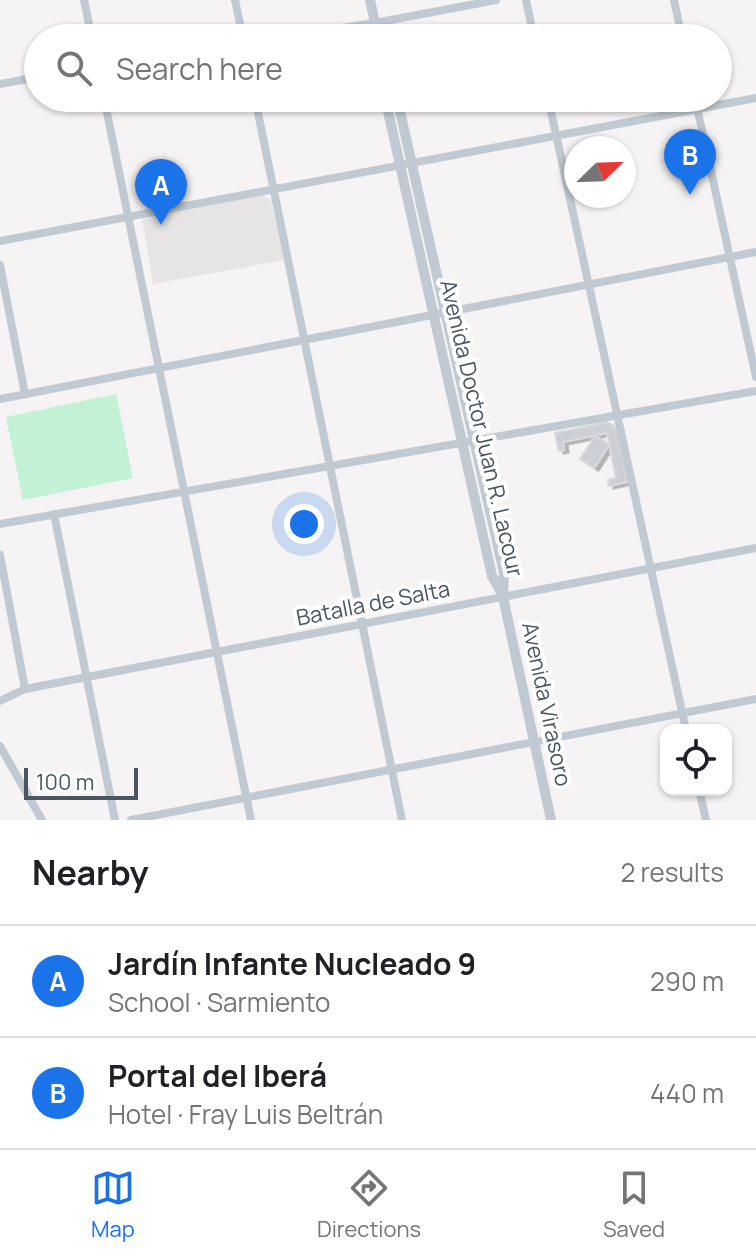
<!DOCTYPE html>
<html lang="en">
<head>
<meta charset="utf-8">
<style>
  body { margin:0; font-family:Manrope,sans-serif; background:#f6f6f6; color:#202124 }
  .controls { position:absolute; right:24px; bottom:24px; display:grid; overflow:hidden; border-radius:16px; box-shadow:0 2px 6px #0004 }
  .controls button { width:72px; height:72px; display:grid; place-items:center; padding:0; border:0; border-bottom:2px solid #e0e0e0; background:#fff; color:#202124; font:40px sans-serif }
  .compass { position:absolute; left:564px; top:136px; width:72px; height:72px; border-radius:50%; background:#fff; box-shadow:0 2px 6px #0004; rotate:67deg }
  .scale { position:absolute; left:24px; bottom:20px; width:114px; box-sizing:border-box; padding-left:8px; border:4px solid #4a5661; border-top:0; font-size:22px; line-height:28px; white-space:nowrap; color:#4a5661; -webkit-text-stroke:6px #fff; paint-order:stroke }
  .you { position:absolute; left:304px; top:524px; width:28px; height:28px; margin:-20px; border:6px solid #fff; border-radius:50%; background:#1a73e8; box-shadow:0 0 0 12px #1a73e833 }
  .badge { display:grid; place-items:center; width:52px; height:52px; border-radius:50%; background:#1a73e8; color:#fff; font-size:26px; font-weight:700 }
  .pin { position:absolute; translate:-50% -66px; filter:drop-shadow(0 2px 4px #0008) }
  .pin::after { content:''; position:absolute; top:42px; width:28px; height:24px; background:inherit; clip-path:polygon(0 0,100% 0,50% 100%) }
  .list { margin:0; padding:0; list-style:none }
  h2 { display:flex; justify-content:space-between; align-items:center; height:104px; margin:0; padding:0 32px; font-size:34px }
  h2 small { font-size:26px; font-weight:400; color:#757577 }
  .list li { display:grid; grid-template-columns:52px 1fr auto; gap:24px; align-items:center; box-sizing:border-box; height:112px; padding:0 32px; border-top:2px solid #e0e0e0 }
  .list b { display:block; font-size:30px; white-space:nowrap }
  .list p { margin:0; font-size:26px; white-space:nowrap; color:#757577 }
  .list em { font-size:26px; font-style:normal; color:#757577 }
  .icon { flex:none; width:44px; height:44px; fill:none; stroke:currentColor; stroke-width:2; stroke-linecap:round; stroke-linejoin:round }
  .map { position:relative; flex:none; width:756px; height:820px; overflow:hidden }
  .search { position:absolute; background:#fff; box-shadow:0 2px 6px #0004; left:24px; right:24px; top:24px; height:88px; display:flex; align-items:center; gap:20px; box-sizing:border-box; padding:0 28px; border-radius:44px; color:#757577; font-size:30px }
  .sheet { height:328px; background:#fff }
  nav { display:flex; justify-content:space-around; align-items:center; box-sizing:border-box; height:112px; border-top:2px solid #e0e0e0; background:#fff; font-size:22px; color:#757577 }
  nav a { display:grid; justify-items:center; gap:4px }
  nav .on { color:#1a73e8 }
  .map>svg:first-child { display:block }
  .education { fill:#e6e4e5 }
  .green { fill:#c3f1d5 }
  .building { fill:#cdcfd5; stroke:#d7d9de; stroke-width:2; filter:url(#shadow) }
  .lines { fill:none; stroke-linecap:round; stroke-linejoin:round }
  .minor { stroke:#c1cad2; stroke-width:8 }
  .tertiary { stroke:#c1cad2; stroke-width:10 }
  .labels { text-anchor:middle; stroke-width:8; stroke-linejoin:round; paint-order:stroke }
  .street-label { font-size:22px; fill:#4a5661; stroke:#fff }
</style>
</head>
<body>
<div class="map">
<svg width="756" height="820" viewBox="0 0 756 820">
  <defs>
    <filter id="shadow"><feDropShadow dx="4.5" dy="2.5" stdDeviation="0" flood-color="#0004"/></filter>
  </defs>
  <rect width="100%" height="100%" fill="#f5f3f3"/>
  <!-- education -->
  <polygon class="education" points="264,195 271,200 284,260 153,284 142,219"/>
  <!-- green -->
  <polygon class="green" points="116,394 133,478 23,500 6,417"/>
  <!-- building -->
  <g class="building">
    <polygon points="607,422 617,429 627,482 609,486 608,480 616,478 607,433 563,442 564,450 559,451 555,433"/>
    <polygon points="595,436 609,445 594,468 580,459"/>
  </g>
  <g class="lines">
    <!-- minor -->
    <g class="minor">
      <polyline points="84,0 92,38"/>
      <polyline points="235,0 243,38"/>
      <polyline points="526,0 534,38"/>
      <polyline points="674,0 682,38"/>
      <polyline points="275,38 375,23 496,0"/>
      <polyline points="0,84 38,77"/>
      <polyline points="104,98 251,820"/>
      <polyline points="255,98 402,820"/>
      <polyline points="548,98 686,730"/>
      <polyline points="695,98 756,377"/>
      <polyline points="0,241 756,98"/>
      <polyline points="0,265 25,394"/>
      <polyline points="0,399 756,252"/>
      <polyline points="54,514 115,820"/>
      <polyline points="0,524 756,391"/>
      <polyline points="0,555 25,689"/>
      <polyline points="0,701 25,689 756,548"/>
      <polyline points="0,746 42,820"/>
      <polyline points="699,790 706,820"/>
      <polyline points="131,820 756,699"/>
    </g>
    <!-- tertiary -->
    <g class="tertiary">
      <polyline points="370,0 375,23 382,30 384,38"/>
      <polyline points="371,38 370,33 375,23"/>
      <polyline points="385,98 492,576 502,594"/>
      <polyline points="397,98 504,573 503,597 551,820"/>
    </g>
  </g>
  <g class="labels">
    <!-- street labels -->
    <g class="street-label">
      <text transform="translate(482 428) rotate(77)" y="8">Avenida Doctor Juan R. Lacour</text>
      <text transform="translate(373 603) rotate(-11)" y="8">Batalla de Salta</text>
      <text transform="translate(547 704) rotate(78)" y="8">Avenida Virasoro</text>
    </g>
  </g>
</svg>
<div class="controls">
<button><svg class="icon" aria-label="locate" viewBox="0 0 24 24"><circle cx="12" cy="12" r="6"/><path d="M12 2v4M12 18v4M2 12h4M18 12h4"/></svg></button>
</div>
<svg class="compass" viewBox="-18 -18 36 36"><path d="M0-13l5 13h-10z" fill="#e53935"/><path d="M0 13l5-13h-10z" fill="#757577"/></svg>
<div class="scale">100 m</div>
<div class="you"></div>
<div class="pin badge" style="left:161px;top:225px">A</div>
<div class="pin badge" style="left:690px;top:195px">B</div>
<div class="search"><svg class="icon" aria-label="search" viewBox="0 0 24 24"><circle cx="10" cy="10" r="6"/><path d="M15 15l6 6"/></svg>Search here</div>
</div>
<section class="sheet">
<h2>Nearby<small>2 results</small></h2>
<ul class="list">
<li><span class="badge">A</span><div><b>Jardín Infante Nucleado 9</b><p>School · Sarmiento</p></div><em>290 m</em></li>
<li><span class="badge">B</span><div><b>Portal del Iberá</b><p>Hotel · Fray Luis Beltrán</p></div><em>440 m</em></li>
</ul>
</section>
<nav>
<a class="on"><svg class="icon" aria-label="map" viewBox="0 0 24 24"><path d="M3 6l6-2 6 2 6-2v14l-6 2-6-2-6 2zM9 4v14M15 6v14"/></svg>Map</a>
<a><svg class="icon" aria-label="directions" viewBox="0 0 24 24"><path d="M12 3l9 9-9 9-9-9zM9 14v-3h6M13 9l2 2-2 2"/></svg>Directions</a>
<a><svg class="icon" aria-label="saved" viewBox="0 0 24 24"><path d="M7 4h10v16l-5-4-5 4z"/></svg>Saved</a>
</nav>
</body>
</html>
